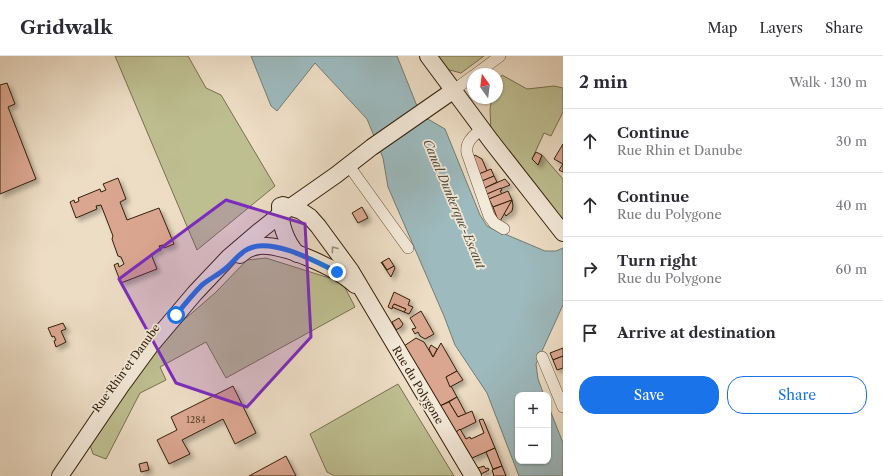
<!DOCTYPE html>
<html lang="en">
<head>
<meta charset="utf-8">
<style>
  body { margin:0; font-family:"Libre Caslon Text",serif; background:#f2f2f3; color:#2b2b33 }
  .controls { position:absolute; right:12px; bottom:12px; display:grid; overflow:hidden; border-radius:8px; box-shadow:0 1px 3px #0004 }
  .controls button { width:36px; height:36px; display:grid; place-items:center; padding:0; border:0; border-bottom:1px solid #e1e1e2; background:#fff; color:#2b2b33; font:20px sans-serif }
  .compass { position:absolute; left:467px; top:12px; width:36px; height:36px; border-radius:50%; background:#fff; box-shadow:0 1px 3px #0004; rotate:346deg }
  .stop { position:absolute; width:12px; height:12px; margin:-9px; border:3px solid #1a73e8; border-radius:50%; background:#fff }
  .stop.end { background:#1a73e8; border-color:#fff; box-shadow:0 1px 4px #0008 }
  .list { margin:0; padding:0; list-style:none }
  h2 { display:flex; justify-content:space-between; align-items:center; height:52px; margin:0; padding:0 16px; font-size:17px }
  h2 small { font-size:13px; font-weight:400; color:#7c7c81 }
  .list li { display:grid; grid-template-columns:26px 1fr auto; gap:12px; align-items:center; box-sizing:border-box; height:64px; padding:0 16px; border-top:1px solid #e1e1e2 }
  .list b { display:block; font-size:15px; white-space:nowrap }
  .list p { margin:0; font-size:13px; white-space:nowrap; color:#7c7c81 }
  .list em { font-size:13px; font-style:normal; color:#7c7c81 }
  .actions { display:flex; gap:8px; padding:12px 16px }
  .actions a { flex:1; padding:9px 0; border:1px solid #1a73e8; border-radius:16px; text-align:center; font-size:14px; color:#1a73e8 }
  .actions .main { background:#1a73e8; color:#fff }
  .icon { flex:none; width:22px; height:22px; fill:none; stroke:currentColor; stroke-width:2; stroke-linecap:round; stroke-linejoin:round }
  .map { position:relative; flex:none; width:563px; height:420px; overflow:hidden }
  header { display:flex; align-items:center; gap:24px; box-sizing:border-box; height:56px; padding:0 20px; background:#fff; border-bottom:1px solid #e1e1e2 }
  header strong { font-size:19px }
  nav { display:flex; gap:22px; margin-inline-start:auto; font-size:14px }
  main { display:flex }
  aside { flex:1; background:#fff }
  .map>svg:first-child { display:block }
  .green { fill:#bebf91; stroke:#78704c }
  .water { fill:#9dbabe; stroke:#727c75 }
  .building { fill:#dba690; stroke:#322008; filter:url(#shadow) }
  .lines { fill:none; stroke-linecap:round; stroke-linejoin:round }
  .street-casing { stroke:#614f37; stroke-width:12 }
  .secondary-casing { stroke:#322008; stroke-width:18 }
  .street { stroke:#f3e9d9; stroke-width:11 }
  .secondary { stroke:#f3e9d9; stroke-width:16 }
  .oneway { stroke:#9c8f7b }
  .route { stroke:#1a73e8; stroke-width:5 }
  .marked { fill:#7b2cbf; fill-opacity:0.2; stroke:#7b2cbf; stroke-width:3; stroke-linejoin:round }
  .labels { text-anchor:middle; stroke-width:3.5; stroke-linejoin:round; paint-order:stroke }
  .number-label { font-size:9px; fill:#5c422a }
  .street-label { font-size:11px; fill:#322008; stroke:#f3e9d9 }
  .water-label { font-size:12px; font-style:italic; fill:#524e3f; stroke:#f3e9d9 }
</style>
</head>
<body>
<header>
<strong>Gridwalk</strong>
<nav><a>Map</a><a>Layers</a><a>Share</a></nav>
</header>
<main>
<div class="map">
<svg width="563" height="420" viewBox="0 0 563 420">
  <defs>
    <filter id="shadow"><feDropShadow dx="3.5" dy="3.5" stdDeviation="2" flood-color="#0004"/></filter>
  </defs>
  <rect width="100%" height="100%" fill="#edddc5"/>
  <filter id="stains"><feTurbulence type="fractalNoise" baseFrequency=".005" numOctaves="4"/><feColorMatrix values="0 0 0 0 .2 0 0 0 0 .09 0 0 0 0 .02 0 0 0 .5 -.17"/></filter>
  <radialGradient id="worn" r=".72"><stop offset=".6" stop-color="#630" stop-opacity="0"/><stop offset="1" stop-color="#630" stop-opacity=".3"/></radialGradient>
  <!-- green -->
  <g class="green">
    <polygon points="115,0 188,0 206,32 221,39 275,130 197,194"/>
    <polygon points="437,0 484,0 461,17 446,13"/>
    <polygon points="502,19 527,33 554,30 563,32 563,56 551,80 544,77 532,103 538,109 542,99 563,123 563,162 560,162 491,76 490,53 492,42 497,42 497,27"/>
    <polygon points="266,202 342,226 355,251 226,322 206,286 160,311 166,324 140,337 106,403 93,398 90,389 164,281 215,237 247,204"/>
    <polygon points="398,328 454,420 335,420 327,416 310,378"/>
  </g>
  <!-- water -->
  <polygon class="water" points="251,0 397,0 417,50 426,62 445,73 480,159 487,170 493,173 545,195 556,195 563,192 563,249 536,308 538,323 544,339 518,339 518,405 548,405 548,349 563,387 563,420 519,420 487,337 455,289 444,260 388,131 383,102 367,63 315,7 277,55 271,50"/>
  <!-- building -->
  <g class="building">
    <polygon points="7,27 15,48 8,51 36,123 0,138 0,29"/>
    <polygon points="563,88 563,116 559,114 563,108 554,103"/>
    <polygon points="536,96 542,99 538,109 532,103"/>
    <polygon points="475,99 482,103 487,115 479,118 472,102"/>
    <polygon points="491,113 494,120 482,125 479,118"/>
    <polygon points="494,120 497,126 485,132 482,125"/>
    <polygon points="118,122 126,143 120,146 127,164 159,152 174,188 164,192 163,189 159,190 161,194 151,198 157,213 121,227 114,209 118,207 119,211 124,208 121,201 118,200 112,183 113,180 101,149 96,150 97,153 76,162 70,146 74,144 75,147 79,145 78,142 100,133 101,136 106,134 103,128"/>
    <polygon points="505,123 510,129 487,138 485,132"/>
    <polygon points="501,132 502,134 500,135 502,138 489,143 487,138"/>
    <polygon points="508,135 512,144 493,151 489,143"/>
    <polygon points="512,144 513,150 512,155 506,160 504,157"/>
    <polygon points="512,144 499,167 493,151"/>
    <polygon points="362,151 368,162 358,167 352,157"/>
    <polygon points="389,202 394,210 387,214 382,206"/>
    <polygon points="381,206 387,214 394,210 395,212 391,221"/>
    <polygon points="394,236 410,244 408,249 413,251 409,258 404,256 406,253 394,248 392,253 388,251"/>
    <polygon points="394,248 406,253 404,256 392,251"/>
    <polygon points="421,255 434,278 425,283 420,280 418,276 415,278 412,273 416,272 410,262"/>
    <polygon points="399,262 403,268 401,271 396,274 392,266"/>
    <polygon points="63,267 66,273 61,275 66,286 56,291 54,285 56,284 54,280 52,281 48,272"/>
    <polygon points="416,282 424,286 433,301 441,287 457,315 446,321 457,341 440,350 404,290"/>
    <polygon points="431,289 437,293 433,301 429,293"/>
    <polygon points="563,292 563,300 553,304 550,297"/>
    <polygon points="563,300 563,312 557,314 553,304"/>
    <polygon points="457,315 463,324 450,331 446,321"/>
    <polygon points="233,330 256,377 235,388 223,363 182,384 190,398 169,408 157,384 177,374 171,361"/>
    <polygon points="457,341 466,358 458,361 449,346"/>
    <polygon points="449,346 458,361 472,355 476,366 456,376 440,350"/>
    <polygon points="483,363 495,392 472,402 456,376 460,373 466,383 470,381 471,383 484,377 479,364"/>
    <polygon points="495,392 502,410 493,413 486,396"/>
    <polygon points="286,400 296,420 249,420"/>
    <polygon points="147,406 149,414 141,416 139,408"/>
    <polygon points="484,410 486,413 488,412 489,414 481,418 478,412"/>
    <polygon points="502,410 506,420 494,420 492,414"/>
  </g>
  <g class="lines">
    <!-- street casing -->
    <g class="street-casing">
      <g id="street">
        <polyline points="476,18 500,0"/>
        <polyline points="454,34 473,20"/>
        <path d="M482,72C475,79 465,85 467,97L489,160L494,167L504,173"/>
        <polyline points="349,110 408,192"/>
        <polyline points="542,301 563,351"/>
      </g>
    </g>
    <!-- secondary casing -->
    <g class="secondary-casing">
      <g id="secondary">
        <polyline points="428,0 491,85 563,177"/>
        <polyline points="283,149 301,155 310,161 318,170 351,215 473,420"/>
        <path d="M280,150C280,169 285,184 297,198"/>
        <path d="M240,199C246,193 252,191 259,190C284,188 337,212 355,229"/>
        <polyline points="60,420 121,330 151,289 195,237 229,201 257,177 286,154 336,119 372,91 454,34"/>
      </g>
    </g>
    <!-- street -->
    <use href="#street" class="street"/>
    <!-- secondary -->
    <use href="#secondary" class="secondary"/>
  </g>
  <!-- one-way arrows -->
  <defs><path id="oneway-chevron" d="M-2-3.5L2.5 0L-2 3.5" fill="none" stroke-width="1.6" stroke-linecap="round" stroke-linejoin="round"/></defs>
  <use class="oneway" href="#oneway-chevron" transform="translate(334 193) rotate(-126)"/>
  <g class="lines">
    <!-- route -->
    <path class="route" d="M176,259C184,249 193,238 202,229C209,223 218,219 225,213C233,207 239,197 248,193C271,181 315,205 337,216"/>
  </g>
  <!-- marked area -->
  <path class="marked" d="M226,144L305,168L311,281L247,351L176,327L119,223Z"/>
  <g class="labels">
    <!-- number labels -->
    <g class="number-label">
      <text x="196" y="367">1284</text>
    </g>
    <!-- street labels -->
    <g class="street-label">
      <text transform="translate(126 312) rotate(-54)" y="4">Rue Rhin et Danube</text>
      <text transform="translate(418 329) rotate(59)" y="4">Rue du Polygone</text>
    </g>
    <!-- water labels -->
    <g class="water-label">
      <text transform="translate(454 148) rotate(67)" y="4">Canal Dunkerque-Escaut</text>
    </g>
  </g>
  <rect width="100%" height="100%" filter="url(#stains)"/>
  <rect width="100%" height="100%" fill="url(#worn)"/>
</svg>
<div class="controls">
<button>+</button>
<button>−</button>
</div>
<svg class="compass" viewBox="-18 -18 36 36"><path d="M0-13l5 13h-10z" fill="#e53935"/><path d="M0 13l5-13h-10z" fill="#7c7c81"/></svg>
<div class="stop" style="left:176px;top:259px"></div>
<div class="stop end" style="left:337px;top:216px"></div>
</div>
<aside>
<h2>2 min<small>Walk · 130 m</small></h2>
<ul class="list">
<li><svg class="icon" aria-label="ahead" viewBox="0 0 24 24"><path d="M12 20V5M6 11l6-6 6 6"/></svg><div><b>Continue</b><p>Rue Rhin et Danube</p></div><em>30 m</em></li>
<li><svg class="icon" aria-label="ahead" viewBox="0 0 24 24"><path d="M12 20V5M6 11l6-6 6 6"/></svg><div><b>Continue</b><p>Rue du Polygone</p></div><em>40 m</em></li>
<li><svg class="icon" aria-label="right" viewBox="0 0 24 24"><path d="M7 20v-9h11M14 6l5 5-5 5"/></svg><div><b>Turn right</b><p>Rue du Polygone</p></div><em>60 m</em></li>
<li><svg class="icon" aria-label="arrive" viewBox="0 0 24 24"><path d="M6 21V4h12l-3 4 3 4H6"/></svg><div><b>Arrive at destination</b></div></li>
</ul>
<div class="actions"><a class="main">Save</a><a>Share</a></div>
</aside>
</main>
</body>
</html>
